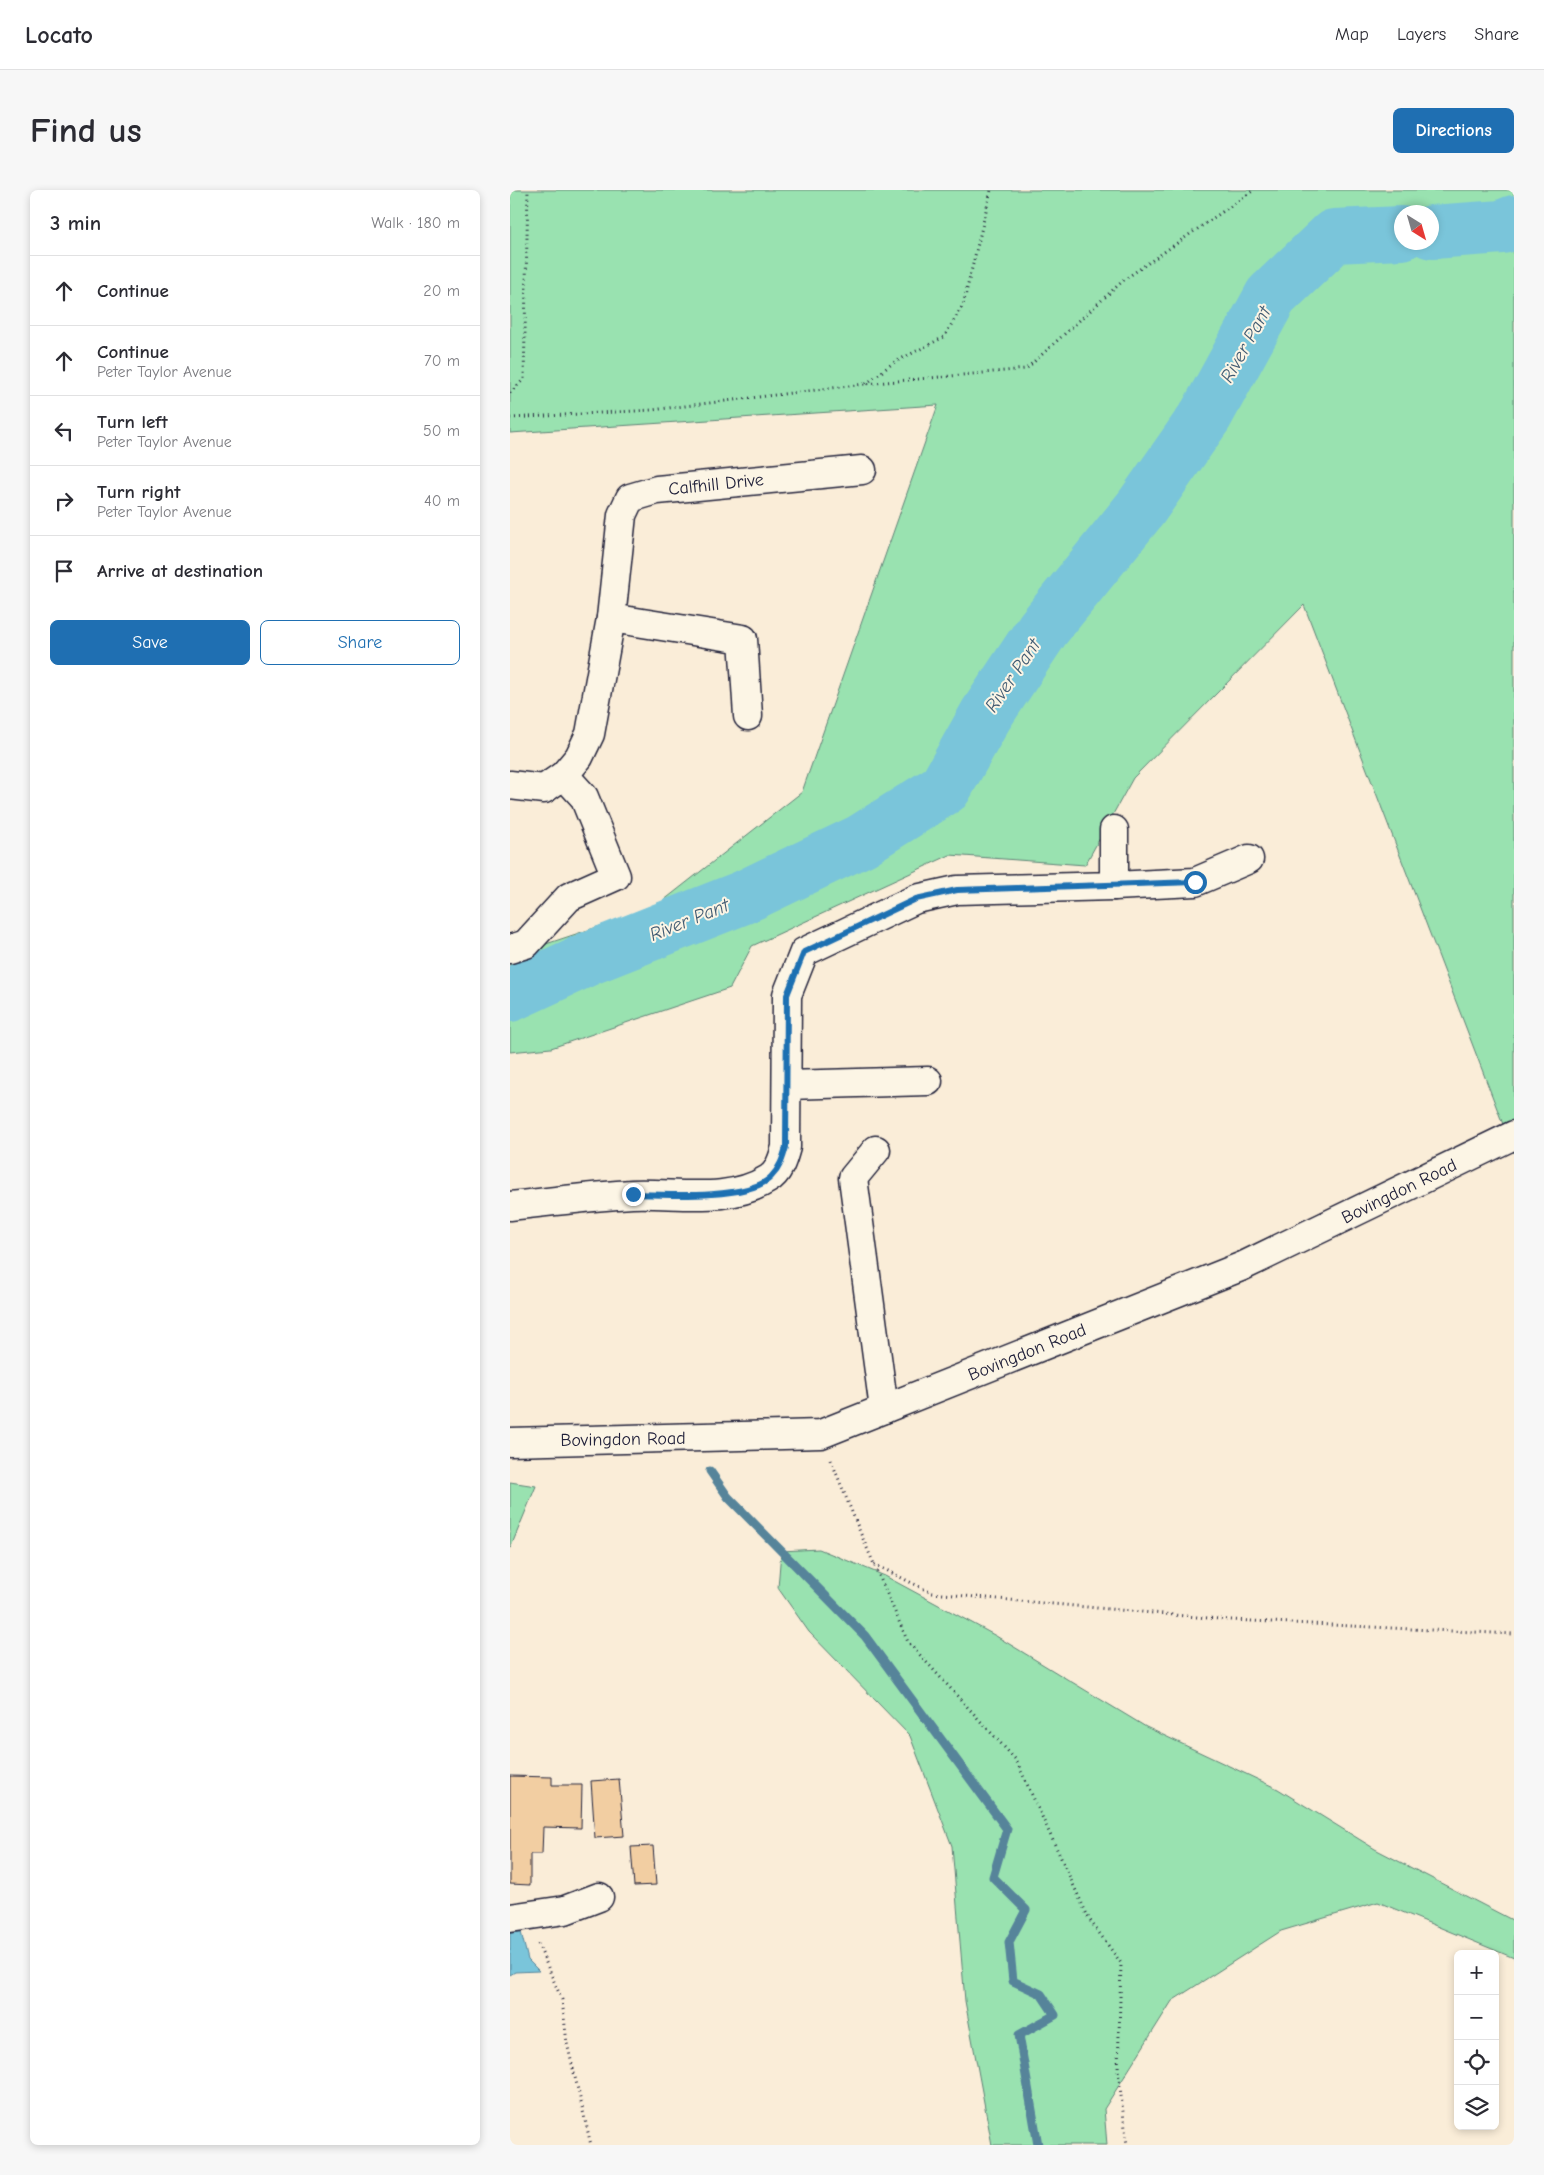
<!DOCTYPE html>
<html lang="en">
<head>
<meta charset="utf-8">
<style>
  body { margin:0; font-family:"Comic Neue",sans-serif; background:#f7f7f7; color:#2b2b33 }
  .controls { position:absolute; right:15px; bottom:15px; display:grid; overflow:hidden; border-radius:8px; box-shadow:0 2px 8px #0003 }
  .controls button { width:45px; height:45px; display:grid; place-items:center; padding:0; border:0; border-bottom:1px solid #e1e1e2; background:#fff; color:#2b2b33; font:25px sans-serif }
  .compass { position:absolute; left:884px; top:15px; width:45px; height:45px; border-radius:50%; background:#fff; box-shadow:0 2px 8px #0003; rotate:143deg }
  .stop { position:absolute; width:15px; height:15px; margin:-11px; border:4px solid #1f6fb2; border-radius:50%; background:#fff }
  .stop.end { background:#1f6fb2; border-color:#fff; box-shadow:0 1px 5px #0008 }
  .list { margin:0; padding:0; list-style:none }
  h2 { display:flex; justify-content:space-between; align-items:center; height:65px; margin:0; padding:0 20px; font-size:21px }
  h2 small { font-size:16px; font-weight:400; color:#7c7c81 }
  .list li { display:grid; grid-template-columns:32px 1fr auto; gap:15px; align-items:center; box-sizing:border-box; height:70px; padding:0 20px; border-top:1px solid #e1e1e2 }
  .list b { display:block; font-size:19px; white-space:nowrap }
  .list p { margin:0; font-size:16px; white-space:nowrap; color:#7c7c81 }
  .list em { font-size:16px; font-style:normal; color:#7c7c81 }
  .actions { display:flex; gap:10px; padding:15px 20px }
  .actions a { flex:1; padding:11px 0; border:1px solid #1f6fb2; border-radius:8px; text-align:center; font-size:18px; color:#1f6fb2 }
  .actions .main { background:#1f6fb2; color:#fff }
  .icon { flex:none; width:28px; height:28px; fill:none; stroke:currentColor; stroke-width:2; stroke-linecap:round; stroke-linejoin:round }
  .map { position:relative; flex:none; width:1004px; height:1955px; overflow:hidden; border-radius:8px }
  header { display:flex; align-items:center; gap:30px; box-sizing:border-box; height:70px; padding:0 25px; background:#fff; border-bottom:1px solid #e1e1e2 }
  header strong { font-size:24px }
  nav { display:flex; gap:28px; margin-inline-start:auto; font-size:18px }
  .intro { display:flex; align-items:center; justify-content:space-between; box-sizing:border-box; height:120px; padding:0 30px }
  h1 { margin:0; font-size:35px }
  .button { padding:12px 22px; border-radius:8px; background:#1f6fb2; color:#fff; font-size:18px; font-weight:700 }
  main { display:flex; gap:30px; padding:0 30px }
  aside { flex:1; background:#fff; border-radius:8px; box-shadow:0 2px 8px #0003 }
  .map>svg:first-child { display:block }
  .green { fill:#99e2b0; stroke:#5e8276; fill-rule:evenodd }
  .water { fill:#7ac5da; stroke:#57849a }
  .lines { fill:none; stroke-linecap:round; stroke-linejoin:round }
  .stream { stroke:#57849a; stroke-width:9 }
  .river { stroke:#7ac5da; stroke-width:54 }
  .building { fill:#f2cea2; stroke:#22223b }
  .minor-casing { stroke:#22223b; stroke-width:31 }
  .path { stroke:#22223b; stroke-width:3; stroke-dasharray:1 4; stroke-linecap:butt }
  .minor { stroke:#fcf5e5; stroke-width:28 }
  .route { stroke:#1f6fb2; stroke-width:6 }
  .labels { text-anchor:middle; stroke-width:4; stroke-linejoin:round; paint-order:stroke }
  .street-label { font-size:18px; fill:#22223b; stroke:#fcf5e5 }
  .water-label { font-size:19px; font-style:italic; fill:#415b73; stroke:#fcf5e5 }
</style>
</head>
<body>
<header>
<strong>Locato</strong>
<nav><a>Map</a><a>Layers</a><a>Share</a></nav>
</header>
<div class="intro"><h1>Find us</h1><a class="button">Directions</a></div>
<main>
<aside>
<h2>3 min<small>Walk · 180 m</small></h2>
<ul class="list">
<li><svg class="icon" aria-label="ahead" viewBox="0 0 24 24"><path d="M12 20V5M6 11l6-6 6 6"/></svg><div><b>Continue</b></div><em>20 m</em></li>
<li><svg class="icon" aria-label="ahead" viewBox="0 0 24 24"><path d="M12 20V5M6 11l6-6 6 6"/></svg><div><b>Continue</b><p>Peter Taylor Avenue</p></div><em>70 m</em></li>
<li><svg class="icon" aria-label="left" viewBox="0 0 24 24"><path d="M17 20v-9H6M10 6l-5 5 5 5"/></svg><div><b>Turn left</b><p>Peter Taylor Avenue</p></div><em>50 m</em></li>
<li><svg class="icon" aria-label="right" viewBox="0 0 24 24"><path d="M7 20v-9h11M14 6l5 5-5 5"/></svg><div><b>Turn right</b><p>Peter Taylor Avenue</p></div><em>40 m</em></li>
<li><svg class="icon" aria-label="arrive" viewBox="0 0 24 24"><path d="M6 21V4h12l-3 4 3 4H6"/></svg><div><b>Arrive at destination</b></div></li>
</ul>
<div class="actions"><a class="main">Save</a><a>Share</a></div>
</aside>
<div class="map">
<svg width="1004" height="1955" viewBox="0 0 1004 1955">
  <rect width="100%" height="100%" fill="#faedd8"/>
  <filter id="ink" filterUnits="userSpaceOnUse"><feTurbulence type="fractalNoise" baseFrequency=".02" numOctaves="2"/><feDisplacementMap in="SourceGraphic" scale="10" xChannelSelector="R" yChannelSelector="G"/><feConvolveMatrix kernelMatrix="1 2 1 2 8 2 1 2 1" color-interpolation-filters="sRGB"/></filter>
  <g filter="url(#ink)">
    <!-- green -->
    <g class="green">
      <path d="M0,0H1004V963L794,415L623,588L575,675L440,665L242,756L220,798L41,858L0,862V766L144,718L292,602L428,215L0,243ZM892,22H922V52H892Z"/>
      <polygon points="0,1292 26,1296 0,1359"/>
      <polygon points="309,1359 375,1386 486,1446 636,1537 768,1599 865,1659 1004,1731 1004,1768 868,1712 771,1741 662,1811 594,1919 597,1955 482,1955 455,1811 442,1656 400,1546 299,1442 268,1398 271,1361"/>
    </g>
    <!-- water -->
    <polygon class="water" points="11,1742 18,1770 29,1781 5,1782 0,1785 0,1743"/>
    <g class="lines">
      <!-- stream -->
      <polyline class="stream" points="200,1281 218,1307 355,1446 497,1639 483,1687 516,1720 499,1752 503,1791 531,1804 545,1825 509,1845 528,1955"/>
      <!-- river -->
      <g class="river">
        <polyline points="922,42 992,37 1004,32"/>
        <polyline points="0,805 80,768 234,707 351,651 435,598 476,525 533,439 631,318 696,225 761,106 824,46 892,43"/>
      </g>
    </g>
    <!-- building -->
    <g class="building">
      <polygon points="0,1586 42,1587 42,1595 72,1595 71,1638 33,1637 32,1664 20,1664 20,1695 0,1694"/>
      <polygon points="109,1589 114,1646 85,1648 81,1591"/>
      <polygon points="143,1656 146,1695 124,1696 121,1657"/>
    </g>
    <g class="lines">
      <!-- minor casing -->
      <g class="minor-casing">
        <g id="minor">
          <polyline points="101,428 233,449 238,526"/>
          <polyline points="0,595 34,599 54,585 69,567 80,544 101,428 112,325 120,308 147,300 352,280"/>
          <polyline points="604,696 685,692 739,669"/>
          <polyline points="0,759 16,754 59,707 106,686 74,607 54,585"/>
          <polyline points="277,895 418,891"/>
          <polyline points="366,960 343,988 374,1219"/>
          <path d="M0,1016C41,1012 82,1006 122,1004C166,1002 219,1014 258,989C269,983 273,968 276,957L277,805L294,762L406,709L447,700L604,696V640"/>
          <polyline points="0,1252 311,1244 733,1076 1004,945"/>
          <polyline points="0,1728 55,1720 89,1707"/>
        </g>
      </g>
      <!-- path -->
      <g class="path">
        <polyline points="356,194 383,173 434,147 453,115 481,0"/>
        <polyline points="0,203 14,189 18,0"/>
        <polyline points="0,228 142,220 355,194 516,179 615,89 744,0"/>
        <polyline points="321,1270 350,1342 398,1452 506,1570 579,1729 611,1773 608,1880 617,1955"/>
        <polyline points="364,1374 422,1403 720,1430 1004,1444"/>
        <polyline points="28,1754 52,1810 57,1853 81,1955"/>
      </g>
      <!-- minor -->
      <use href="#minor" class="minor"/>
    </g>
  </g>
  <g class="lines" filter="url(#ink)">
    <!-- route -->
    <path class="route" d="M123,1004C154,1005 239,1010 261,987C270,978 273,968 276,957L277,805L294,762L406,709L447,700L685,692"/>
  </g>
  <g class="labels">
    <!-- street labels -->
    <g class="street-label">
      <text transform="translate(206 294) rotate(-6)" y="6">Calfhill Drive</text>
      <text transform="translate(889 1001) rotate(-26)" y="6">Bovingdon Road</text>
      <text transform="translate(517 1162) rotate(-22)" y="6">Bovingdon Road</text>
      <text transform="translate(113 1249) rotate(-1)" y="6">Bovingdon Road</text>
    </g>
    <!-- water labels -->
    <g class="water-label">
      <text transform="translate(735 154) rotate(-61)" y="7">River Pant</text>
      <text transform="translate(502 485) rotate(-56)" y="7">River Pant</text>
      <text transform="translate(179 729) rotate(-22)" y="7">River Pant</text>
    </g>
  </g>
</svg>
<div class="controls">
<button>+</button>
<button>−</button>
<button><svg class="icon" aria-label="locate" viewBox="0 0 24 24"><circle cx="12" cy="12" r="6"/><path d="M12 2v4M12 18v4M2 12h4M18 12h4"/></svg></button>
<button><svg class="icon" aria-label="layers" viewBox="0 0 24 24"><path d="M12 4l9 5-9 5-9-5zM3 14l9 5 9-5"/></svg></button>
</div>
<svg class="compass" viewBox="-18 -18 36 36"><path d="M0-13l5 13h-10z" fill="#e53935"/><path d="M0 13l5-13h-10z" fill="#7c7c81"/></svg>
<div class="stop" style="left:685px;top:692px"></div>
<div class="stop end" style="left:123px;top:1004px"></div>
</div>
</main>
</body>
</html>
